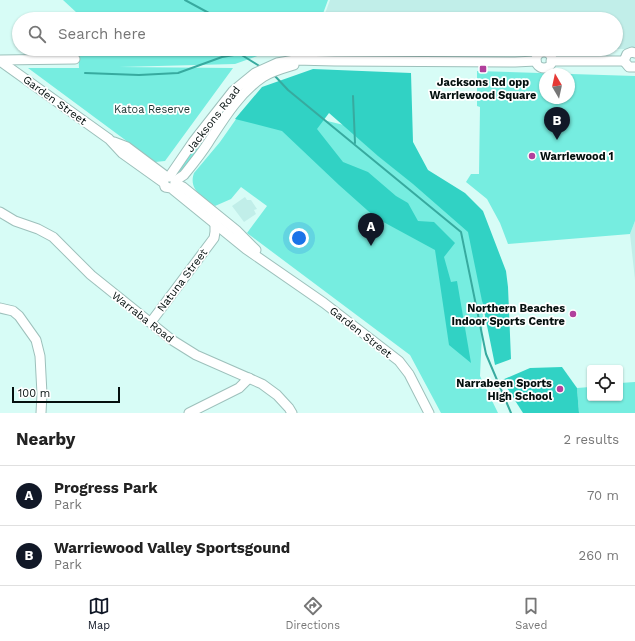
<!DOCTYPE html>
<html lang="en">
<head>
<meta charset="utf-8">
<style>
  body { margin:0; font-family:"Work Sans",sans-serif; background:#f2f2f2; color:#222 }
  .controls { position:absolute; right:12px; bottom:12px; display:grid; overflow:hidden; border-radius:4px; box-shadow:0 1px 3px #0004 }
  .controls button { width:36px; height:36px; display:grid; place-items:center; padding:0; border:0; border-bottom:1px solid #e0e0e0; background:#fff; color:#222; font:20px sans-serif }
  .compass { position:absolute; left:539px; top:68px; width:36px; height:36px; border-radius:50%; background:#fff; box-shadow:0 1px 3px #0004; rotate:351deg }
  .scale { position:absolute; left:12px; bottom:10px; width:108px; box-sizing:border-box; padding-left:4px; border:2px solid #040f0e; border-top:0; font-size:11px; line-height:14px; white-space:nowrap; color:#040f0e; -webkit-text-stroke:3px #fff; paint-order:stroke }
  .you { position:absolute; left:299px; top:238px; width:14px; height:14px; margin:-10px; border:3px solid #fff; border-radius:50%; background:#1a73e8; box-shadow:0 0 0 6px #1a73e833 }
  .badge { display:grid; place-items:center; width:26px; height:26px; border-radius:50%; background:#111827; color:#fff; font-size:13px; font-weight:700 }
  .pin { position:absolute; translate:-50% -33px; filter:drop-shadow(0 1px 2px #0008) }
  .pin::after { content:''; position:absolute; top:21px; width:14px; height:12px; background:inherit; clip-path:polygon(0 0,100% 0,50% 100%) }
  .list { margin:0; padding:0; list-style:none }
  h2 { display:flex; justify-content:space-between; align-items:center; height:52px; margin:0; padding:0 16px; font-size:17px }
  h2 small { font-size:13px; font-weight:400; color:#767676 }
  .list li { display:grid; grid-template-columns:26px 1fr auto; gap:12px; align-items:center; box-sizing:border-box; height:60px; padding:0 16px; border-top:1px solid #e0e0e0 }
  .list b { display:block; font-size:15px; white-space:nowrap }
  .list p { margin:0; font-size:13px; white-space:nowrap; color:#767676 }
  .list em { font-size:13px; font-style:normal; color:#767676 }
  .icon { flex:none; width:22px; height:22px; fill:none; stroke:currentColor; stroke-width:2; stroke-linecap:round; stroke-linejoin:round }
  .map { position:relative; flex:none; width:635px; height:413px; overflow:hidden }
  .search { position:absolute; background:#fff; box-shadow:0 1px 3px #0004; left:12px; right:12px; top:12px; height:44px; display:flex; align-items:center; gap:10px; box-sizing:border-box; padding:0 14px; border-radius:22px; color:#767676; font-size:15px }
  .sheet { height:172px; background:#fff }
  nav { display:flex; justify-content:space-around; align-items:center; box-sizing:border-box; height:56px; border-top:1px solid #e0e0e0; background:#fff; font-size:11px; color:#767676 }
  nav a { display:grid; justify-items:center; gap:2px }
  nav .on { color:#111827 }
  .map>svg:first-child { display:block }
  .built { fill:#c1eee9 }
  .green { fill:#76ede0; fill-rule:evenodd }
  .forest { fill:#31d2c4 }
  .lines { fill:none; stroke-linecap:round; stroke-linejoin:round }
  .stream { stroke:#37aa9f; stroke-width:2 }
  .minor-casing { stroke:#9dc0bb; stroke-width:11 }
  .minor { stroke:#fff; stroke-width:9 }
  .poi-dot { fill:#b1409c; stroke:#fff; stroke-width:1.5 }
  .labels { text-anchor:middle; stroke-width:3.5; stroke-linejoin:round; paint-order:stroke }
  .poi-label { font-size:11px; font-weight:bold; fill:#040f0e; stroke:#fff; text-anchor:end }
  .street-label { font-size:11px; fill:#040f0e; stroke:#fff }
  .park-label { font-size:11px; fill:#18312e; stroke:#fff }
</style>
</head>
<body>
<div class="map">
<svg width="635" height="413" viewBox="0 0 635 413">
  <rect width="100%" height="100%" fill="#d7fcf6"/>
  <!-- built -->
  <g class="built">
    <polygon points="330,0 635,0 635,49 616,49 616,19 323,19"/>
    <polygon points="245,197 247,200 251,200 257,209 254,210 256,214 244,222 232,206"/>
    <polygon points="635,221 635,280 630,234"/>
  </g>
  <!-- green -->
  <g class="green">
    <polygon points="63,0 328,0 321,19 77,19 77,13"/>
    <polygon points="78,49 311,49 260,55 235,64 119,67 233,68 165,161 155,162 28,68 79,68"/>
    <path d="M477,71L635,76V221L630,234L508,244L500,223L487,199L466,182L471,174H479L480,107L477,106ZM545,74H569V98H545Z"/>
    <path d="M276,90L315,118L348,126L473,234L479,258L483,312L480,376L498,413H441L410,355L247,233L267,206L241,187L231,199L215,206C203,197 188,190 194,173L220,142L241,112Z"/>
    <polygon points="204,132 209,135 180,174 178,175 175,173"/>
    <polygon points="635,382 635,413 579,413 577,388 590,387 590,398 620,398 620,383"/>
  </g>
  <!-- forest -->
  <g class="forest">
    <polygon points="313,69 411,73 413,142 428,170 465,193 483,211 506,271 508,287 511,359 495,365 468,232 413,184 378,156 329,113 317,129 343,162 368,172 396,196 408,203 418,221 434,222 455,243 444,257 451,282 457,281 471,363 449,345 435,250 376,218 339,185 282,131 235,119 262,87"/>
    <polygon points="562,367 577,388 579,413 523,413 502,380 530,368"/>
  </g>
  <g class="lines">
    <!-- stream -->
    <g class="stream">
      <polyline points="185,0 220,19"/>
      <polyline points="238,49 240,54 261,67"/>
      <polyline points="85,73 139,75 178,73 222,57 240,54"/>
      <polyline points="274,75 288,90 461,232 486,354 511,413"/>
      <polyline points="353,96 355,143"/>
    </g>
    <!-- minor casing -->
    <g class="minor-casing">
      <g id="minor">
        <circle cx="544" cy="60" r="8"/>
        <polyline points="635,53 632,52 627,54 624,61 629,67 635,67"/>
        <polyline points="0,60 75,59"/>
        <polyline points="0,61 109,139 122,153 164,183 165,187 171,188 246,249 324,303 399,361 409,374 429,413"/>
        <polyline points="551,61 624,61"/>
        <polyline points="114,142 127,147 167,177"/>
        <polyline points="169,177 193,142 233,91 255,73 277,63 295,60 335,61 515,62 536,61"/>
        <path d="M175,181L184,175C192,165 201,154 208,143C223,120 239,93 263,77C272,71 284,68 294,65"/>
        <polyline points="175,183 183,187 236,230 256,250"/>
        <polyline points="0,212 15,221 38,229 53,237 91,275 172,340 196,355 262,384 277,395 289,408 292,413"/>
        <polyline points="0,308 13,311 19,316 36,340 40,356 42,394 41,413"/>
        <polyline points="151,322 214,238 215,232 215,223"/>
        <polyline points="189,413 239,388 249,378"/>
      </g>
    </g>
    <!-- minor -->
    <use href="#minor" class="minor"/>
  </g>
  <!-- markers -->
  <g class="poi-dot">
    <rect x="479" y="65" width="8" height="8" rx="2"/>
    <circle cx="532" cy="156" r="4"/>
    <circle cx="573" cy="314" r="4"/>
    <circle cx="560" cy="389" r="4"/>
  </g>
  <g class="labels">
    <!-- poi labels -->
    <g class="poi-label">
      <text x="483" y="86" text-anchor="middle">Jacksons Rd opp<tspan x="483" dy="13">Warriewood Square</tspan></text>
      <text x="540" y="160" text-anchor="start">Warriewood 1</text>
      <text x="565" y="312">Northern Beaches<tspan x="565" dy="13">Indoor Sports Centre</tspan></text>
      <text x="552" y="387">Narrabeen Sports<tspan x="552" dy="13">High School</tspan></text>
    </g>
    <!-- street labels -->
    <g class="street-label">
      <text transform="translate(55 100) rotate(36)" y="4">Garden Street</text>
      <text transform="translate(213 119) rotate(-52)" y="4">Jacksons Road</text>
      <text transform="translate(182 280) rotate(-53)" y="4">Natuna Street</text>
      <text transform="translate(143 317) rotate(38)" y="4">Warraba Road</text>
      <text transform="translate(361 332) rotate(38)" y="4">Garden Street</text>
    </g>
    <!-- park labels -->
    <g class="park-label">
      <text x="152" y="113">Katoa Reserve</text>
    </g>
  </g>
</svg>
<div class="controls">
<button><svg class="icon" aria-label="locate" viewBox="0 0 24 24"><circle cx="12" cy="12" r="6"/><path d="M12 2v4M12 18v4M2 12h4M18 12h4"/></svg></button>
</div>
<svg class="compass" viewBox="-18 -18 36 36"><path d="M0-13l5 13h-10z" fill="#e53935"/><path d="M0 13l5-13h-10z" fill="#767676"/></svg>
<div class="scale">100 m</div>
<div class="you"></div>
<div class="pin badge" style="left:371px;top:246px">A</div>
<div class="pin badge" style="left:557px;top:140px">B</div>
<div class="search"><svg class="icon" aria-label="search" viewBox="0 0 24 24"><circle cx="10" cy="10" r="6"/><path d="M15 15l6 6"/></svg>Search here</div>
</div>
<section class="sheet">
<h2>Nearby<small>2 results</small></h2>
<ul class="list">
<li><span class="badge">A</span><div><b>Progress Park</b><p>Park</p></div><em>70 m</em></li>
<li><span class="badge">B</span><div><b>Warriewood Valley Sportsgound</b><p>Park</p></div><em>260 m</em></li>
</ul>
</section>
<nav>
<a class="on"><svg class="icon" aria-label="map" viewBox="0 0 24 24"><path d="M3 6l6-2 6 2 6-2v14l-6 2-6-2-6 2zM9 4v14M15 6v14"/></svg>Map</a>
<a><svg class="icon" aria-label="directions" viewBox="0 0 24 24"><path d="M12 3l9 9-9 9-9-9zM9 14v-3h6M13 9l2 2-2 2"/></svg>Directions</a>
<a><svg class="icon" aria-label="saved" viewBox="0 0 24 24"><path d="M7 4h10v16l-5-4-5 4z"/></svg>Saved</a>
</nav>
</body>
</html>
